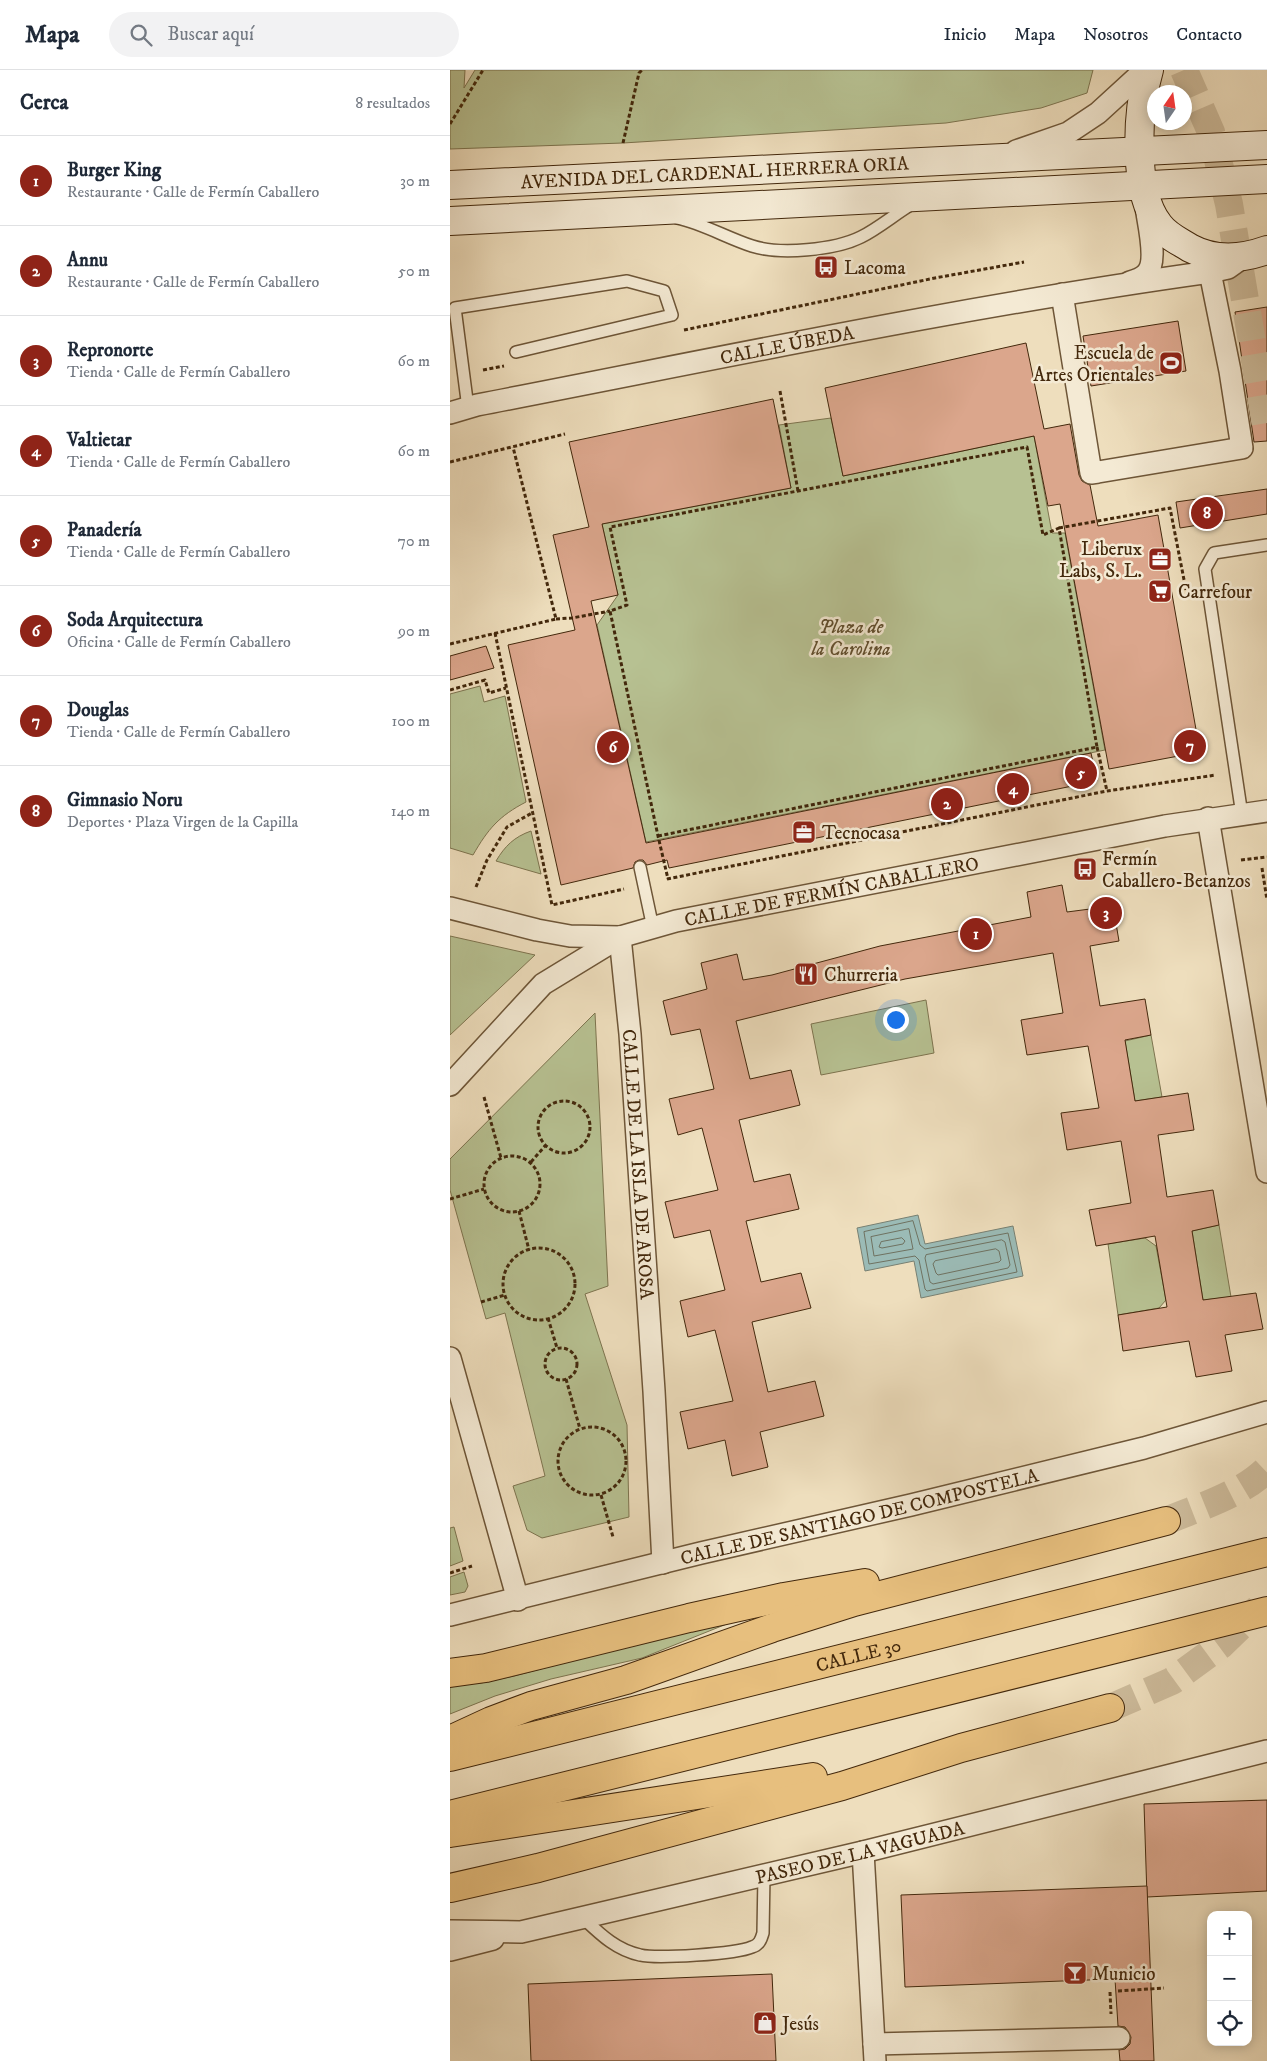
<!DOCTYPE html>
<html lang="es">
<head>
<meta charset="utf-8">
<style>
  body { margin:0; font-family:"IM FELL DW Pica",serif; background:#f2f2f3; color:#1f2937 }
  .controls { position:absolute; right:15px; bottom:15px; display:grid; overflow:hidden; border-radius:10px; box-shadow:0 2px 12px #0003 }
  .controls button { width:45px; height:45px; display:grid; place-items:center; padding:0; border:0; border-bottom:1px solid #e0e1e3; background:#fff; color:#1f2937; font:25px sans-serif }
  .compass { position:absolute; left:697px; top:15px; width:45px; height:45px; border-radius:50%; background:#fff; box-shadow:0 2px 12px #0003; rotate:13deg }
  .you { position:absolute; left:445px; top:949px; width:18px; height:18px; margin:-12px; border:4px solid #fff; border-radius:50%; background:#1a73e8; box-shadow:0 0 0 8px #1a73e833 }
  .badge { display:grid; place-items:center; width:32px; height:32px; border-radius:50%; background:#8f2418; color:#fff; font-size:16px; font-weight:700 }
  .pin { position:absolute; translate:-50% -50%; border:2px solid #fff; box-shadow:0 1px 5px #0006 }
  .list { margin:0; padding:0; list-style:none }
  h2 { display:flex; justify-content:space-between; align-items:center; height:65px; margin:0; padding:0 20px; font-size:21px }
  h2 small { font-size:16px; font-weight:400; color:#747a83 }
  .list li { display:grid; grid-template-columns:32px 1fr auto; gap:15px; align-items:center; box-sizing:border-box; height:90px; padding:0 20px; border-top:1px solid #e0e1e3 }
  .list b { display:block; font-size:19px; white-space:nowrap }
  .list p { margin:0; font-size:16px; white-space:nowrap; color:#747a83 }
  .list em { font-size:16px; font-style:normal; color:#747a83 }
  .icon { flex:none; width:28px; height:28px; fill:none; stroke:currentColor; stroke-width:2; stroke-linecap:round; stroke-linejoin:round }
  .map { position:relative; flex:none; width:817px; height:1991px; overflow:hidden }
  header { display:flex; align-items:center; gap:30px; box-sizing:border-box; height:70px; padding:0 25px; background:#fff; border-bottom:1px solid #e0e1e3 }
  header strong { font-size:24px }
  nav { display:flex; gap:28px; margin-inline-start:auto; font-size:18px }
  .search { width:350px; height:45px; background:#f2f2f3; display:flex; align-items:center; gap:12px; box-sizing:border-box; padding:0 18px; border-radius:28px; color:#747a83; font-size:19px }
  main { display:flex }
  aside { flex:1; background:#fff }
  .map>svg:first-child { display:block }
  .green { fill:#b7c192; stroke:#7d744f }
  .water { fill:#9bbbb6; stroke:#788072 }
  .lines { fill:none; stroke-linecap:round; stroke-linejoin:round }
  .shore { stroke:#6f7261; stroke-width:1 }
  .building { fill:#dba68c; stroke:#43280c }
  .highway-tunnel { stroke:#ccba9a; stroke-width:28; stroke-dasharray:28 14; stroke-linecap:butt }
  .lane-casing { stroke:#6e5638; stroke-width:14 }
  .street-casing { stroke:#6e5638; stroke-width:24 }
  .secondary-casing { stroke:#43280c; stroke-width:30 }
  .highway-casing { stroke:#43280c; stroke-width:30 }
  .path { stroke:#43280c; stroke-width:3; stroke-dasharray:4 2.5; stroke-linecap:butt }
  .lane { stroke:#f4ead4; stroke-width:11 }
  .street { stroke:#f4ead4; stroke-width:21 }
  .secondary { stroke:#f4ead4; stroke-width:28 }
  .highway { stroke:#e7bf7e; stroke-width:28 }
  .labels { text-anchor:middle; stroke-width:5; stroke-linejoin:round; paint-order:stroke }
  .street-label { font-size:19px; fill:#43280c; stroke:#f4ead4 }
  .poi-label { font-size:19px; fill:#43280c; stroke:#f4ead4; text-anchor:start }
  .park-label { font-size:19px; font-style:italic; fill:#604e2e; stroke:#f4ead4 }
</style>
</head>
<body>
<header>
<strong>Mapa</strong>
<div class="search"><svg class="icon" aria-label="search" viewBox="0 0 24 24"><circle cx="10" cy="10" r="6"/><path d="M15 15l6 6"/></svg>Buscar aquí</div>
<nav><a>Inicio</a><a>Mapa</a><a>Nosotros</a><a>Contacto</a></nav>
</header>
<main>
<aside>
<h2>Cerca<small>8 resultados</small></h2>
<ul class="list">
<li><span class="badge">1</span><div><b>Burger King</b><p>Restaurante · Calle de Fermín Caballero</p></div><em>30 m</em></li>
<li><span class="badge">2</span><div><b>Annu</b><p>Restaurante · Calle de Fermín Caballero</p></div><em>50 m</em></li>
<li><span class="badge">3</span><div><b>Repronorte</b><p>Tienda · Calle de Fermín Caballero</p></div><em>60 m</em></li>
<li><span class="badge">4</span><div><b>Valtietar</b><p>Tienda · Calle de Fermín Caballero</p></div><em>60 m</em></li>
<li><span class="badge">5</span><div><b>Panadería</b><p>Tienda · Calle de Fermín Caballero</p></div><em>70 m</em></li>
<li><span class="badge">6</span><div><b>Soda Arquitectura</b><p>Oficina · Calle de Fermín Caballero</p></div><em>90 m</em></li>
<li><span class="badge">7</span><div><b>Douglas</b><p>Tienda · Calle de Fermín Caballero</p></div><em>100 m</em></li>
<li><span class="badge">8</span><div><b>Gimnasio Noru</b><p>Deportes · Plaza Virgen de la Capilla</p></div><em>140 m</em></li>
</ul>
</aside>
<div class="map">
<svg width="817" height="1991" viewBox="0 0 817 1991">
  <rect width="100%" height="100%" fill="#eedebd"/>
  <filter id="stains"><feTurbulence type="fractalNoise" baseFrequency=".004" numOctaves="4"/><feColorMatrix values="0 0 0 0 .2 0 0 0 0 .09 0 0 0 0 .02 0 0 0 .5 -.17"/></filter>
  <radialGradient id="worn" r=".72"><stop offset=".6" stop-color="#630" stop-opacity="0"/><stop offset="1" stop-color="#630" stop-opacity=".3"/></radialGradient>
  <!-- green -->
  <g class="green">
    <polygon points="0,0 15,0 14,18 25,0 643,0 637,23 591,38 496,53 173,73 0,79"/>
    <polygon points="381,348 393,406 584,366 602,463 615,463 655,680 196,772 147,555 168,525 152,454 341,418 329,355"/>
    <path d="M30,616L34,632L55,626L76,732C49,746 38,759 23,785L0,778V624Z"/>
    <path d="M81,761L91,804L46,791C55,776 64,767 81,761Z"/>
    <polygon points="0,866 85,885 0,965"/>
    <polygon points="476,930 484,983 371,1005 361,954"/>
    <polygon points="145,943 158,1216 135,1224 177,1355 179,1447 92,1468 77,1460 63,1416 95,1406 55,1243 36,1249 0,1120 0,1089"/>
    <polygon points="701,965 712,1027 685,1031 675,971"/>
    <polygon points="769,1155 781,1227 753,1230 742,1161"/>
    <polygon points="695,1168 706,1176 716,1230 709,1238 668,1245 658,1174"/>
    <polygon points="4,1457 13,1491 0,1496 0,1458"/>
    <polygon points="14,1502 18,1516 15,1522 0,1525 0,1507"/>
    <polygon points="304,1543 192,1588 101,1609 45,1626 0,1644 0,1613 31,1613 64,1606"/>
  </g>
  <!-- water -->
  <polygon class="water" points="468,1145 475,1174 563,1156 573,1206 471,1228 464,1191 415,1201 407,1158"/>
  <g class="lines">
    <!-- shore -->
    <g class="shore">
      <polygon points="463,1151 470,1175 475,1179 558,1163 567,1202 477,1221 475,1219 469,1190 465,1186 419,1194 414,1162"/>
      <polygon points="459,1159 463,1179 424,1186 421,1167"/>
      <polygon points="452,1168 455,1171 453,1174 432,1178 429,1177 431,1172"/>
      <polygon points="552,1170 555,1172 560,1195 558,1198 483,1214 480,1212 475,1188 476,1185"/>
      <polygon points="546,1179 549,1181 551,1190 549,1192 488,1205 486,1203 483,1194 485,1191"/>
    </g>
  </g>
  <!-- building -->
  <g class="building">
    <polygon points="817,237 817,371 804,372 785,242"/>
    <polygon points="728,251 736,301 641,316 633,266"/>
    <polygon points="576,273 594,359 620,354 629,405 632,411 640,415 648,456 708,445 750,682 659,699 610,434 598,436 584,366 393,406 375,318"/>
    <polygon points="323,329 341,418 152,454 168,525 141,531 196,773 641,683 647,711 219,798 217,790 197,795 193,790 189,790 185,792 183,798 111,815 58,575 125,560 103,465 139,457 119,372"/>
    <polygon points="817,419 817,444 730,458 726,432"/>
    <polygon points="36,576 44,598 0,610 0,586"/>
    <polygon points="612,815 617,842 663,836 669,871 640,876 650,936 695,929 701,965 675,970 685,1031 738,1023 744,1060 708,1065 717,1127 763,1120 769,1155 742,1161 753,1230 806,1223 813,1259 775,1265 782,1301 746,1307 739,1271 673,1281 668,1245 717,1237 705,1166 646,1176 639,1140 681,1133 671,1071 617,1080 611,1043 649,1038 638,976 577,985 571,950 613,943 603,883 455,909 286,951 300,1009 341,1000 350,1035 289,1050 304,1112 340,1104 349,1139 296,1151 311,1212 351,1203 361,1238 302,1252 318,1322 365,1311 374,1346 310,1362 318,1397 282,1406 275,1370 238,1379 230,1342 283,1331 265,1260 238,1267 230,1231 275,1220 260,1160 224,1168 215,1132 268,1120 252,1058 228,1065 219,1029 264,1019 250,959 221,965 213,931 257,919 251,893 287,884 293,910 322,905 430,876 581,847 577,822"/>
    <polygon points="817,1730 817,1821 697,1827 694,1734"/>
    <polygon points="697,1816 704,1991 670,1991 669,1980 675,1979 680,1974 681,1967 675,1957 668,1956 665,1909 455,1917 451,1825"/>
    <polygon points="322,1904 326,1991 81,1991 78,1914"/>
  </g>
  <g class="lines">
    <!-- highway-tunnel -->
    <g class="highway-tunnel">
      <polyline points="734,0 761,62 779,134 817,362"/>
      <path d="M716,1451C749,1437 791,1425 817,1399"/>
      <polyline points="660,1638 722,1611 771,1575 809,1538"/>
    </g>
    <!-- lane casing -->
    <g class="lane-casing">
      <g id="lane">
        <path d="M227,148C254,154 277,168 302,176C330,185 385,180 411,167C429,158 445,144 462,134"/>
        <polyline points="18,338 5,238 177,211 214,221 222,245 66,282"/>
        <polyline points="792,745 755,499 764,483 817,475"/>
        <polyline points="190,797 203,858"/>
        <path d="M133,1848C150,1864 166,1880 190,1885C207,1889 286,1884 302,1877C309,1875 311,1870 313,1863L314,1805"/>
      </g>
    </g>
    <!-- street casing -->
    <g class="street-casing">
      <g id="street">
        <polyline points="566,81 618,63 648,43 695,0"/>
        <path d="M680,212C687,210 693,208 697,203C708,191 698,152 696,137"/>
        <polyline points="612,224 641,403 648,402 792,378 780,301 760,202"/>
        <path id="s1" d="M0,343L27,335C271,288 514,236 760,202L778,198L792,188"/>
        <polyline points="758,748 817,1102"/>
        <polyline points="0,838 87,860 120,866 170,867"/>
        <path id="s2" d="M170,867L180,964L204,1321L213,1493"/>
        <path id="s3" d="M0,1015L93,914L170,867L226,851L715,756L817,741"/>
        <polyline points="0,1288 68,1530"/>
        <path id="s4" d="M0,1545L251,1483L461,1435L694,1378L817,1342"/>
        <polyline points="413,1782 425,1991"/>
        <path id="s5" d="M0,1861L71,1862L413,1782L817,1681"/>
        <polyline points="0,1880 43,1869"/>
        <polyline points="424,1974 669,1968"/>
      </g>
    </g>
    <!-- secondary casing -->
    <g class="secondary-casing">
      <g id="secondary">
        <path d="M699,0C687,40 682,121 709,155C717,166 729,171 740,178C764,191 792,189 817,180"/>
        <path id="s6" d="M0,115L817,75"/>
        <polyline points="0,151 817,109"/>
      </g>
    </g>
    <!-- highway casing -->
    <g class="highway-casing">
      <g id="highway">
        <polyline points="0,1603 36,1598 239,1548 334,1527 415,1513"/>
        <polyline points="0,1670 41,1651 81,1636 176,1610 322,1558 404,1532 716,1451"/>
        <path id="s7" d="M0,1687L817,1482"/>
        <polyline points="0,1745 817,1541"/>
        <polyline points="0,1763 363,1707"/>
        <polyline points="0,1818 88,1798 392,1716 511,1678 660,1638"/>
      </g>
    </g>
    <!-- path -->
    <g class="path">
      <polyline points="0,54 33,0"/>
      <polyline points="173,73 189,3 192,0"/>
      <polyline points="234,260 485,208 574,192"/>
      <polyline points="33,300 54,296"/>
      <polyline points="330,321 348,421"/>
      <polyline points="0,392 115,364"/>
      <polyline points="609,458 720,438 736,520"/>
      <polyline points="106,549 122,548 160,541"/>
      <polyline points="45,563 102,835 174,819"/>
      <polyline points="0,574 106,549 63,377"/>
      <polyline points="0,620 35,610 39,623 56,618"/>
      <polyline points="647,677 657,721"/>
      <polyline points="208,766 647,677 609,458 593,465 577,377 160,457 177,535 160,541 208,766 218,809"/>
      <polyline points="791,790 817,787"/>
      <polyline points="812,798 817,830"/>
      <polyline points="217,809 657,721 766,705"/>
      <polyline points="26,817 37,790 57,757 82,743"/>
      <polyline points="34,1027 51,1088"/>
      <circle cx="114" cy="1057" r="26"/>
      <circle cx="62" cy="1114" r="28"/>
      <polyline points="81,1092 95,1076"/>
      <polyline points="0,1129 34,1119"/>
      <polyline points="69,1141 79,1180"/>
      <circle cx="89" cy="1214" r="36"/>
      <polyline points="31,1232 55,1225"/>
      <polyline points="98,1248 107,1278"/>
      <circle cx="111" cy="1294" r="16"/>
      <polyline points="116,1309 130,1359"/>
      <circle cx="142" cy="1391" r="34"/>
      <polyline points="151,1425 163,1467"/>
      <polyline points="0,1503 22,1496"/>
      <polyline points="668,1921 714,1918"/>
      <polyline points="660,1922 661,1944"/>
    </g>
    <!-- lane -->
    <use href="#lane" class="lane"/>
    <!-- street -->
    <use href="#street" class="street"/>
    <!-- secondary -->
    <use href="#secondary" class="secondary"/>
    <!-- highway -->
    <use href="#highway" class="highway"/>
  </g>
  <!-- icons -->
  <defs>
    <g id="bus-square" transform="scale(1.25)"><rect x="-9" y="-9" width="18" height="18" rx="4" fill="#8f2418" stroke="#f4ead4"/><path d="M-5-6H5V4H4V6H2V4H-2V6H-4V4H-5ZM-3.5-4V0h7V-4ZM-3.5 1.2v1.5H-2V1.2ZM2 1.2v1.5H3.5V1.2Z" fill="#fff"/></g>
    <g id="stadium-square" transform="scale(1.25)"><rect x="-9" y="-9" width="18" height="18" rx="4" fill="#8f2418" stroke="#f4ead4"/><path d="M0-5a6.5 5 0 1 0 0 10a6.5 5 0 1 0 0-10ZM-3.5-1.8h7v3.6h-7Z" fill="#fff"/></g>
    <g id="office-square" transform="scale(1.25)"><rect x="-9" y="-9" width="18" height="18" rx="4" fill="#8f2418" stroke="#f4ead4"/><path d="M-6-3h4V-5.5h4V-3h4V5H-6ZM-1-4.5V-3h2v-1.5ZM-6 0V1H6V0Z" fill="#fff"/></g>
    <g id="supermarket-square" transform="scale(1.25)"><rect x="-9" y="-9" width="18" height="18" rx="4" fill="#8f2418" stroke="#f4ead4"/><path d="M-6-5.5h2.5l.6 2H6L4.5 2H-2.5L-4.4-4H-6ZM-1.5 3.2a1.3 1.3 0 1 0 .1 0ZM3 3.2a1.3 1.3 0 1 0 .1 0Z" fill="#fff"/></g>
    <g id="restaurant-square" transform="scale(1.25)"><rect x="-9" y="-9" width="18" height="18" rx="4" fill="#8f2418" stroke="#f4ead4"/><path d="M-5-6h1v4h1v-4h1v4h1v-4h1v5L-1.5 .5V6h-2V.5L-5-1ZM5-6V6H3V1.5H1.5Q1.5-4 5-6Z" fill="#fff"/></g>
    <g id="bar-square" transform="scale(1.25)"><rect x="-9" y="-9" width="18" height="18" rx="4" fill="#8f2418" stroke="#f4ead4"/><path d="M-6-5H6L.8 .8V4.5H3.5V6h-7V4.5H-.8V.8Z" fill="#fff"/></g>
    <g id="shop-square" transform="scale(1.25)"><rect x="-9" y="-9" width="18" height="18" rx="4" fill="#8f2418" stroke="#f4ead4"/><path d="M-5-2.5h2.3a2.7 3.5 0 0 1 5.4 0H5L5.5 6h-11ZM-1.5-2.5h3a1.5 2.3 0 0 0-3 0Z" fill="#fff"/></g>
  </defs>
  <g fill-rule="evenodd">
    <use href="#bus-square" x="376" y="197"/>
    <use href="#stadium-square" x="721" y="293"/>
    <use href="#office-square" x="710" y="489"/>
    <use href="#supermarket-square" x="710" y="521"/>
    <use href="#office-square" x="354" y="762"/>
    <use href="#bus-square" x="635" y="799"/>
    <use href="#restaurant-square" x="356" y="904"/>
    <use href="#bar-square" x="625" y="1903"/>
    <use href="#shop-square" x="315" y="1953"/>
  </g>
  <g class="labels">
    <!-- street labels -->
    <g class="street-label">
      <text dy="7" stroke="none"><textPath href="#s6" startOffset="265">AVENIDA DEL CARDENAL HERRERA ORIA</textPath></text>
      <text dy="7" stroke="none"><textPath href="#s1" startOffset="344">CALLE ÚBEDA</textPath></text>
      <text dy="7" stroke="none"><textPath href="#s3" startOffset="444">CALLE DE FERMÍN CABALLERO</textPath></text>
      <text dy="7" stroke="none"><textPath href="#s2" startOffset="228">CALLE DE LA ISLA DE AROSA</textPath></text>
      <text dy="7" stroke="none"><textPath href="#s4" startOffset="421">CALLE DE SANTIAGO DE COMPOSTELA</textPath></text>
      <text dy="7" stroke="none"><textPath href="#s7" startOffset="421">CALLE 30</textPath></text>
      <text dy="7" stroke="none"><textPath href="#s5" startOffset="419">PASEO DE LA VAGUADA</textPath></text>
    </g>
    <!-- poi labels -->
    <g class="poi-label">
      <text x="394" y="204">Lacoma</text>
      <text x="704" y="289" text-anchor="end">Escuela de<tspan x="704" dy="22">Artes Orientales</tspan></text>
      <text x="692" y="485" text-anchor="end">Liberux<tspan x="692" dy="22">Labs, S. L.</tspan></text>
      <text x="728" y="528">Carrefour</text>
      <text x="372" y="769">Tecnocasa</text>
      <text x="652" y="795">Fermín<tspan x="652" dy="22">Caballero-Betanzos</tspan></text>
      <text x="374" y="911">Churreria</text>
      <text x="642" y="1910">Municio</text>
      <text x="332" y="1960">Jesús</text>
    </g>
    <!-- park labels -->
    <g class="park-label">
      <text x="401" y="563">Plaza de<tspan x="401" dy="22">la Carolina</tspan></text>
    </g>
  </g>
  <rect width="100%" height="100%" filter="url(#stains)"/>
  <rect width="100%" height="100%" fill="url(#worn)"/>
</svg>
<div class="controls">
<button>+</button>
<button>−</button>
<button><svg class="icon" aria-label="locate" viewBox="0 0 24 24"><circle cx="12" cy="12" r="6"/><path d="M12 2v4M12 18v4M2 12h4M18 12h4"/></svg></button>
</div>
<svg class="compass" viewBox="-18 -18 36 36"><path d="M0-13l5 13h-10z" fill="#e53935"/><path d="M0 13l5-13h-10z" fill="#747a83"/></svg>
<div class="you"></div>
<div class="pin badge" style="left:526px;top:864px">1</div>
<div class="pin badge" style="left:497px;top:734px">2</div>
<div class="pin badge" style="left:656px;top:843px">3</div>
<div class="pin badge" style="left:563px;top:719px">4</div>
<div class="pin badge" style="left:631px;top:703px">5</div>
<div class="pin badge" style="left:163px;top:677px">6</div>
<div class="pin badge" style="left:740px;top:676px">7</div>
<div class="pin badge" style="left:757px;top:443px">8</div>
</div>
</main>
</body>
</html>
